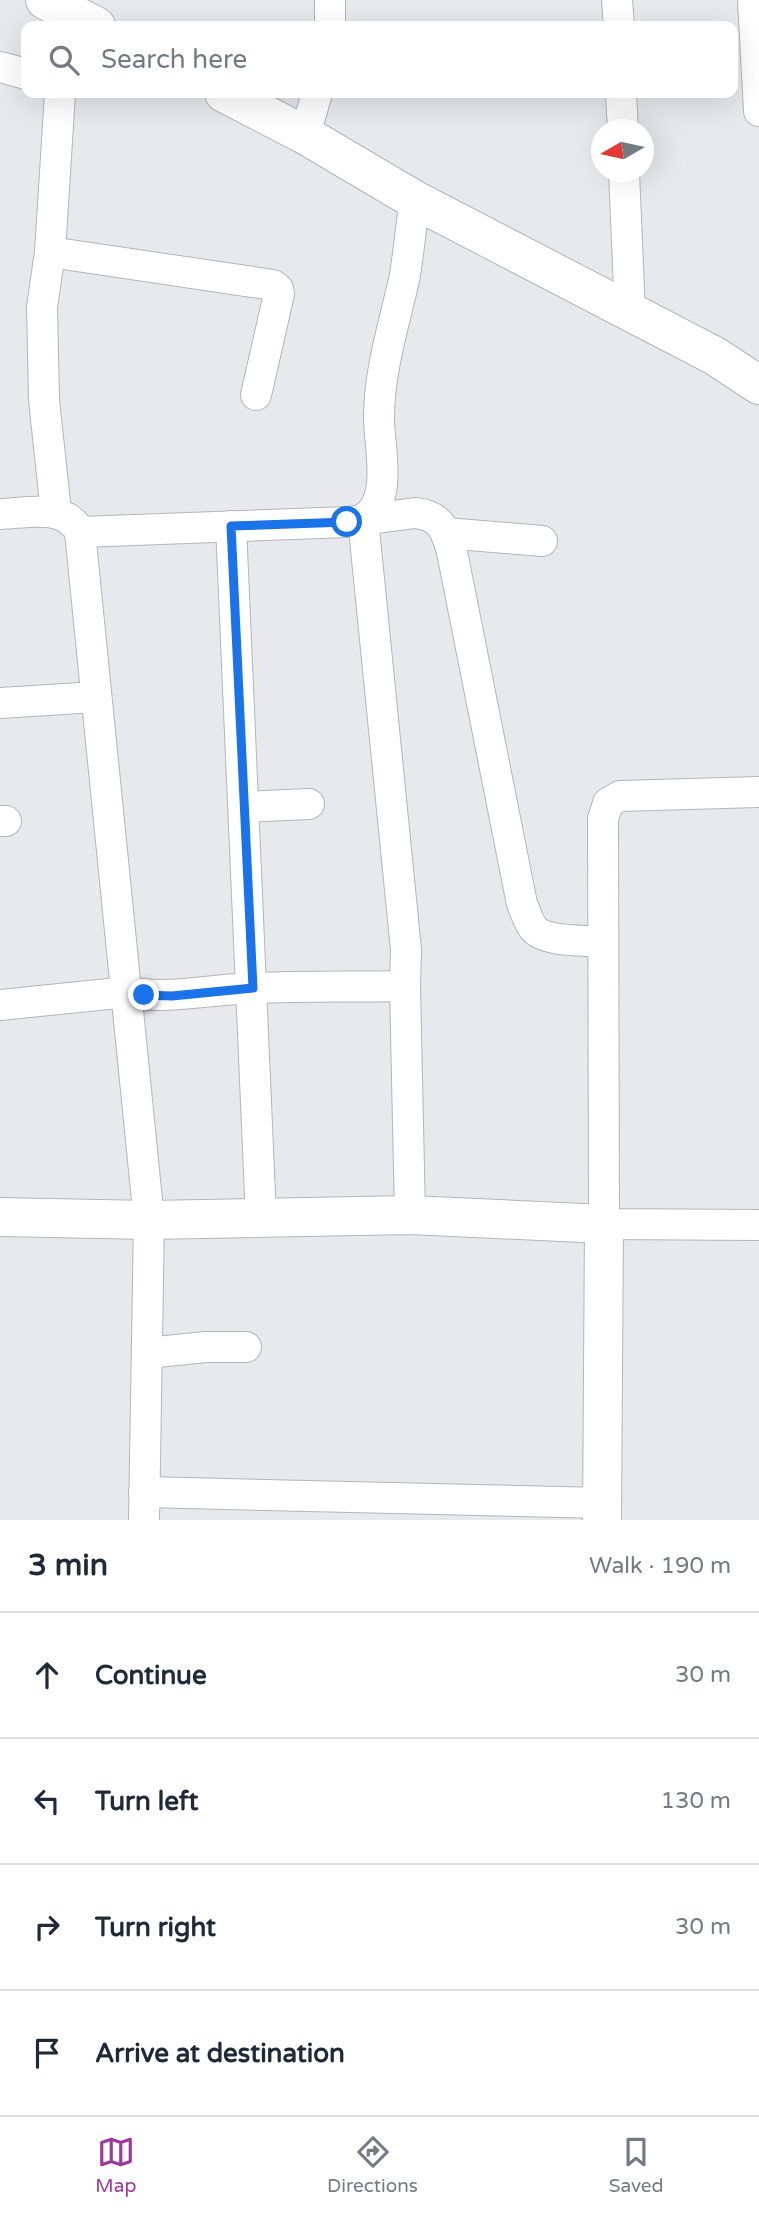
<!DOCTYPE html>
<html lang="en">
<head>
<meta charset="utf-8">
<style>
  body { margin:0; font-family:"Varela Round",sans-serif; background:#f2f2f3; color:#1f2937 }
  .compass { position:absolute; left:591px; top:119px; width:63px; height:63px; border-radius:50%; background:#fff; box-shadow:0 7px 28px #0002; rotate:261deg }
  .stop { position:absolute; width:21px; height:21px; margin:-16px; border:5px solid #1a73e8; border-radius:50%; background:#fff }
  .stop.end { background:#1a73e8; border-color:#fff; box-shadow:0 2px 7px #0008 }
  .list { margin:0; padding:0; list-style:none }
  h2 { display:flex; justify-content:space-between; align-items:center; height:91px; margin:0; padding:0 28px; font-size:30px }
  h2 small { font-size:23px; font-weight:400; color:#747a83 }
  .list li { display:grid; grid-template-columns:46px 1fr auto; gap:21px; align-items:center; box-sizing:border-box; height:126px; padding:0 28px; border-top:2px solid #e0e1e3 }
  .list b { display:block; font-size:26px; white-space:nowrap }
  .list em { font-size:23px; font-style:normal; color:#747a83 }
  .icon { flex:none; width:38px; height:38px; fill:none; stroke:currentColor; stroke-width:2; stroke-linecap:round; stroke-linejoin:round }
  .map { position:relative; flex:none; width:759px; height:1520px; overflow:hidden }
  .search { position:absolute; background:#fff; box-shadow:0 7px 28px #0002; left:21px; right:21px; top:21px; height:77px; display:flex; align-items:center; gap:18px; box-sizing:border-box; padding:0 24px; border-radius:14px; color:#747a83; font-size:26px }
  .sheet { height:595px; background:#fff }
  nav { display:flex; justify-content:space-around; align-items:center; box-sizing:border-box; height:98px; border-top:2px solid #e0e1e3; background:#fff; font-size:19px; color:#747a83 }
  nav a { display:grid; justify-items:center; gap:4px }
  nav .on { color:#9d399e }
  .map>svg:first-child { display:block }
  .lines { fill:none; stroke-linecap:round; stroke-linejoin:round }
  .street-casing { stroke:#b4b5b9; stroke-width:32 }
  .secondary-casing { stroke:#b4b5b9; stroke-width:40 }
  .street { stroke:#fff; stroke-width:30 }
  .secondary { stroke:#fff; stroke-width:38 }
  .route { stroke:#1a73e8; stroke-width:9 }
</style>
</head>
<body>
<div class="map">
<svg width="759" height="1520" viewBox="0 0 759 1520">
  <rect width="100%" height="100%" fill="#e8e9ed"/>
  <g class="lines">
    <!-- street casing -->
    <g class="street-casing">
      <g id="street">
        <polyline points="617,0 619,26"/>
        <polyline points="753,0 759,111"/>
        <polyline points="330,26 330,0"/>
        <polyline points="0,67 26,74"/>
        <polyline points="621,93 623,130"/>
        <polyline points="305,135 317,93"/>
        <polyline points="624,172 630,313"/>
        <polyline points="50,252 273,285 278,289 279,294 256,395"/>
        <polyline points="56,512 44,400 42,307 50,252 60,93"/>
        <path d="M0,514C28,513 65,503 80,532L149,1220L144,1520"/>
        <polyline points="363,519 406,950 405,986 410,1215"/>
        <path d="M363,519C394,501 379,448 379,418C379,369 395,322 405,275C409,250 411,225 415,200"/>
        <polyline points="231,526 261,1218"/>
        <path d="M80,532L347,522L415,513C440,515 446,530 452,552L522,904C526,912 528,923 535,930C547,942 585,940 603,942"/>
        <polyline points="446,533 542,541"/>
        <polyline points="0,703 96,697"/>
        <polyline points="759,792 620,796 608,803 603,819 604,1224 759,1225"/>
        <polyline points="244,807 309,804"/>
        <polyline points="0,821 6,821"/>
        <path d="M0,1005L128,992C170,1000 212,989 255,988C305,986 355,987 405,986"/>
        <polyline points="147,1353 206,1347 246,1347"/>
        <polyline points="144,1492 602,1503"/>
      </g>
    </g>
    <!-- secondary casing -->
    <g class="secondary-casing">
      <g id="secondary">
        <polyline points="45,0 96,26"/>
        <polyline points="224,93 305,135 415,200 715,356 759,385"/>
        <polyline points="0,1217 149,1220 410,1215 604,1224 602,1520"/>
      </g>
    </g>
    <!-- street -->
    <use href="#street" class="street"/>
    <!-- secondary -->
    <use href="#secondary" class="secondary"/>
  </g>
  <g class="lines">
    <!-- route -->
    <polyline class="route" points="144,995 172,996 253,988 231,526 347,522"/>
  </g>
</svg>
<svg class="compass" viewBox="-18 -18 36 36"><path d="M0-13l5 13h-10z" fill="#e53935"/><path d="M0 13l5-13h-10z" fill="#747a83"/></svg>
<div class="stop" style="left:347px;top:522px"></div>
<div class="stop end" style="left:144px;top:995px"></div>
<div class="search"><svg class="icon" aria-label="search" viewBox="0 0 24 24"><circle cx="10" cy="10" r="6"/><path d="M15 15l6 6"/></svg>Search here</div>
</div>
<section class="sheet">
<h2>3 min<small>Walk · 190 m</small></h2>
<ul class="list">
<li><svg class="icon" aria-label="ahead" viewBox="0 0 24 24"><path d="M12 20V5M6 11l6-6 6 6"/></svg><div><b>Continue</b></div><em>30 m</em></li>
<li><svg class="icon" aria-label="left" viewBox="0 0 24 24"><path d="M17 20v-9H6M10 6l-5 5 5 5"/></svg><div><b>Turn left</b></div><em>130 m</em></li>
<li><svg class="icon" aria-label="right" viewBox="0 0 24 24"><path d="M7 20v-9h11M14 6l5 5-5 5"/></svg><div><b>Turn right</b></div><em>30 m</em></li>
<li><svg class="icon" aria-label="arrive" viewBox="0 0 24 24"><path d="M6 21V4h12l-3 4 3 4H6"/></svg><div><b>Arrive at destination</b></div></li>
</ul>
</section>
<nav>
<a class="on"><svg class="icon" aria-label="map" viewBox="0 0 24 24"><path d="M3 6l6-2 6 2 6-2v14l-6 2-6-2-6 2zM9 4v14M15 6v14"/></svg>Map</a>
<a><svg class="icon" aria-label="directions" viewBox="0 0 24 24"><path d="M12 3l9 9-9 9-9-9zM9 14v-3h6M13 9l2 2-2 2"/></svg>Directions</a>
<a><svg class="icon" aria-label="saved" viewBox="0 0 24 24"><path d="M7 4h10v16l-5-4-5 4z"/></svg>Saved</a>
</nav>
</body>
</html>
